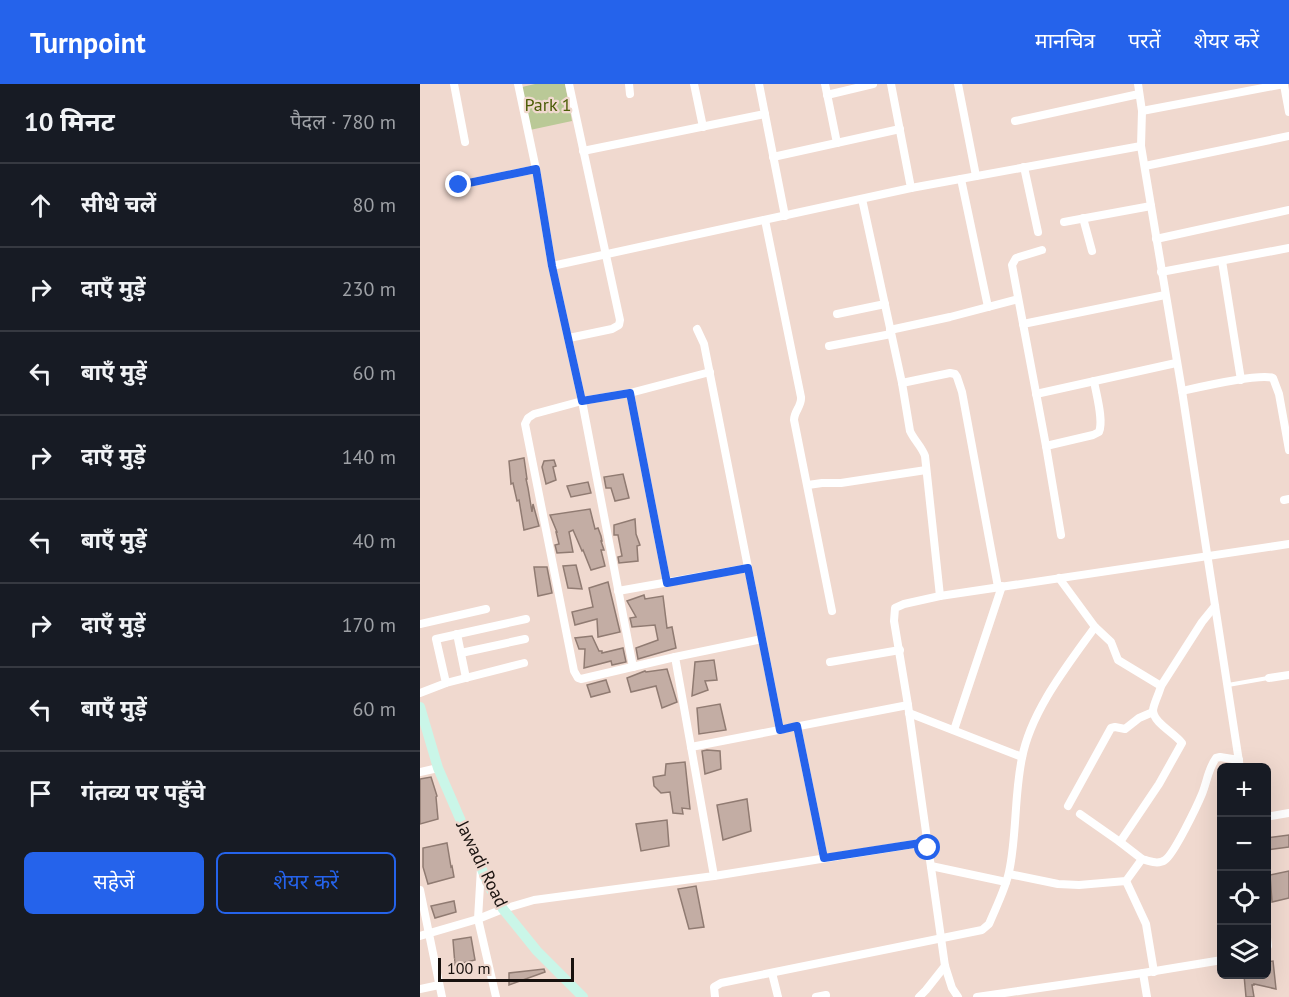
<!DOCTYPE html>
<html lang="hi">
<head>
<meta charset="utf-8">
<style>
  body { margin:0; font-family:"PT Sans","Noto Sans Devanagari",sans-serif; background:#20242c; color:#f1f3f6 }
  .controls { position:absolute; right:18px; bottom:18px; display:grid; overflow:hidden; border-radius:9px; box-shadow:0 6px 24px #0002 }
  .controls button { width:54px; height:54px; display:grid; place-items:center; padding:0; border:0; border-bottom:2px solid #363941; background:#171b24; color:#f1f3f6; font:30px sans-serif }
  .scale { position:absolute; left:18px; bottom:15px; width:136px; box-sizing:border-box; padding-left:6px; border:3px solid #18110e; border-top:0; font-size:16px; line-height:21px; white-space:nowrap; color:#18110e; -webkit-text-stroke:4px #f0d9cf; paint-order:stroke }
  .stop { position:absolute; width:18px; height:18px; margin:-14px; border:4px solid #2563eb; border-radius:50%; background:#fff }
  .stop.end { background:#2563eb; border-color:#fff; box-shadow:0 2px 6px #0008 }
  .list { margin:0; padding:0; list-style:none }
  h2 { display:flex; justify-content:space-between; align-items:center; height:78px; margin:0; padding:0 24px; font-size:26px }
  h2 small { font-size:20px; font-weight:400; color:#9ea1a6 }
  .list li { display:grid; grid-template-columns:39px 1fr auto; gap:18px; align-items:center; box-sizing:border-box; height:84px; padding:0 24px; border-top:2px solid #363941 }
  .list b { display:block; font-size:22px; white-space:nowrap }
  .list em { font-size:20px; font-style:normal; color:#9ea1a6 }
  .actions { display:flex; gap:12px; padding:18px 24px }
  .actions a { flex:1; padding:14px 0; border:2px solid #2563eb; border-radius:9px; text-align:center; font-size:21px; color:#2563eb }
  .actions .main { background:#2563eb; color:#fff }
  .icon { flex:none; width:33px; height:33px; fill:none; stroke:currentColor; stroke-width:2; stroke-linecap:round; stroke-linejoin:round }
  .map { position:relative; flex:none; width:869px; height:913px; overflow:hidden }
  header { display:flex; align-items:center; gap:36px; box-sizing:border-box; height:84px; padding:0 30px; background:#2563eb; color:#fff }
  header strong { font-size:28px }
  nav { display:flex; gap:33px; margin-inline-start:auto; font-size:21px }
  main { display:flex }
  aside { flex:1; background:#171b24 }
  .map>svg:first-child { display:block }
  .green { fill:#bac997 }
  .building { fill:#c3ada4; stroke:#907b72; stroke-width:1.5 }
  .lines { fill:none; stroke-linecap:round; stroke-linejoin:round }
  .lane { stroke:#fff; stroke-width:4 }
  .street { stroke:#fff; stroke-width:8 }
  .secondary { stroke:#caf6e8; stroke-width:10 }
  .route { stroke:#2563eb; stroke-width:8 }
  .labels { text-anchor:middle; stroke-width:4.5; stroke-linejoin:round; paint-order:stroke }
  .park-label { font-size:18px; fill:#4c5d07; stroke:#f0d9cf }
  .street-label { font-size:18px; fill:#18110e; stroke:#f0d9cf }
</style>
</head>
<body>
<header>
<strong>Turnpoint</strong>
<nav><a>मानचित्र</a><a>परतें</a><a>शेयर करें</a></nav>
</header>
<main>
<aside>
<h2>10 मिनट<small>पैदल · 780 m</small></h2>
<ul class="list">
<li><svg class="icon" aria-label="ahead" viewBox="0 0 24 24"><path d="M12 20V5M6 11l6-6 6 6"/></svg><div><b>सीधे चलें</b></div><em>80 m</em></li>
<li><svg class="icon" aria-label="right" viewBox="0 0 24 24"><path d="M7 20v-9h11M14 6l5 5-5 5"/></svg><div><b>दाएँ मुड़ें</b></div><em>230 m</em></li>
<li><svg class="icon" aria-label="left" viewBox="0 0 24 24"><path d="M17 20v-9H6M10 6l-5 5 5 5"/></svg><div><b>बाएँ मुड़ें</b></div><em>60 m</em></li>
<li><svg class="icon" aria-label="right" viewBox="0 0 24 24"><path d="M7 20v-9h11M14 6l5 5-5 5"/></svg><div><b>दाएँ मुड़ें</b></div><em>140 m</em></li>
<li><svg class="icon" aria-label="left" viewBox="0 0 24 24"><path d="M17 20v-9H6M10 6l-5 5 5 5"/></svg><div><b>बाएँ मुड़ें</b></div><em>40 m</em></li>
<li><svg class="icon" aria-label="right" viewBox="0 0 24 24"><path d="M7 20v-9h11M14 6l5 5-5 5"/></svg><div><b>दाएँ मुड़ें</b></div><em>170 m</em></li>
<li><svg class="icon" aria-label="left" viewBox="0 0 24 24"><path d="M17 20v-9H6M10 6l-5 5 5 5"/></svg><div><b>बाएँ मुड़ें</b></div><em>60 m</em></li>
<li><svg class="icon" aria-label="arrive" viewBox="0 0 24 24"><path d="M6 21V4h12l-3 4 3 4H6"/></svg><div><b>गंतव्य पर पहुँचे</b></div></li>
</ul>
<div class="actions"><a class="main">सहेजें</a><a>शेयर करें</a></div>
</aside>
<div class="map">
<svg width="869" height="913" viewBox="0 0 869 913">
  <rect width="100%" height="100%" fill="#f0d9cf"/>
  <!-- green -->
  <polygon class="green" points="115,0 145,0 152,37 110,46 102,3"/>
  <!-- building -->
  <g class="building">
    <polygon points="104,374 107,395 106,395 108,404 112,428 113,420 119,442 104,446 99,416 97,417 93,399 91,400 89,377"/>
    <polygon points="134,376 136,382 133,383 136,396 126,400 122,383 124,377"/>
    <polygon points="203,390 209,414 195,417 191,404 186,404 184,393"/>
    <polygon points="168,398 171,409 151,413 147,402"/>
    <polygon points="170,425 175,445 178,444 181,452 182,457 181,457 184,466 181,466 185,482 171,486 163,466 162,467 153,446 149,448 153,468 137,469 135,461 139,460 136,448 137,448 130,431"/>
    <polygon points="215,435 216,450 220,461 217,462 218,477 199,479 198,473 202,472 198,451 194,451 194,441"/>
    <polygon points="156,481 162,505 148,504 143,482"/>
    <polygon points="114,483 127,483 132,509 118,512"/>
    <polygon points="188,498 200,548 178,553 177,535 155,541 152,528 173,523 169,504"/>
    <polygon points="224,511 225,515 243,512 247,544 252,543 256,564 218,575 216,564 238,556 235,541 212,543 210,534 216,533 207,517"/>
    <polygon points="172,552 179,567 182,567 182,569 203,564 206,578 192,581 191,577 164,584 165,565 159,565 155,554"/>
    <polygon points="294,576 297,596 285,597 288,606 272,612 275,578"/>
    <polygon points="247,585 257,618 242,624 236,602 211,608 207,594 225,587 226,588"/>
    <polygon points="186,596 190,608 171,613 167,601"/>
    <polygon points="300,620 306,646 279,650 277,624"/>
    <polygon points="287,666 300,667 301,685 285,690 282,667"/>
    <polygon points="265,678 270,725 262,724 263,730 253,729 250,708 241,709 234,702 233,693 245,691 246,680"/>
    <polygon points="11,693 17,712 16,713 18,735 0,740 0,695"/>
    <polygon points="327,715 331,747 303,756 297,721"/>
    <polygon points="247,736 249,762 221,767 216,740"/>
    <polygon points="869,751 869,763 846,766 846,754"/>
    <polygon points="27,759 31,783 32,782 34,793 8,800 3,783 3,764"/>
    <polygon points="869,787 869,814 852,818 850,791"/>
    <polygon points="276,802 284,843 269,845 258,805"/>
    <polygon points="34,817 36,828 15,834 11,822"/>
    <polygon points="51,853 55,876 35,881 33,856"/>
    <polygon points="853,877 856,905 834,900 834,901 832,901 834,913 826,913 824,891 846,891 846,878"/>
    <polygon points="124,885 125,888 89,901 89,889"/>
  </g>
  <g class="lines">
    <!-- lane -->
    <polyline class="lane" points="808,601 848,594"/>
    <!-- street -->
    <g class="street">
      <polyline points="34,0 45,58"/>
      <polyline points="98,0 116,85 132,182 162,317 213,583"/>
      <polyline points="209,0 210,10"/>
      <polyline points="274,0 283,43"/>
      <polyline points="339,0 365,132"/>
      <polyline points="405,0 417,59"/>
      <polyline points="538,0 556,92"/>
      <polyline points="718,0 722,27 721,62 762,307 820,684"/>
      <polyline points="864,1 869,28"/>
      <polyline points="407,11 453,0"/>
      <polyline points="722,27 864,0"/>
      <polyline points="595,37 719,10"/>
      <polyline points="163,67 345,30"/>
      <polyline points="353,73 480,45"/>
      <polyline points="725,82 869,52"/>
      <polyline points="604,83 618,148"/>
      <polyline points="541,95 568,223"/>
      <polyline points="39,101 116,85"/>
      <polyline points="491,104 721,62"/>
      <polyline points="442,115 482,299 530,289 535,290 537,293 542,308 578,503"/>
      <polyline points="663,134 672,167"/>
      <path d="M345,136L381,313C382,322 374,327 374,336L412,527"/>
      <polyline points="644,138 731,122"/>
      <polyline points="736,155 869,126"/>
      <polyline points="622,166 596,174 592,181 626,362 641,451"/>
      <polyline points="802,177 821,296"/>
      <polyline points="132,182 491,104 471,0"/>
      <polyline points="741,188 869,164"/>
      <polyline points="417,230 465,220"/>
      <polyline points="603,240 745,211"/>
      <polyline points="277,245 284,260 360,646"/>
      <polyline points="470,246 530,233 598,215"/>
      <polyline points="149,254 192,245 199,241 200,236 149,0"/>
      <polyline points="409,262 471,250"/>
      <path d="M482,299L490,347C494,356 502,363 505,372L520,512"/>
      <path d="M762,307C780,303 839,289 853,294L859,310L869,366"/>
      <polyline points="210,309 247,499"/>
      <polyline points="616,310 756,279"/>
      <path d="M626,362L673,351L679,348C684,336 676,310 674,297"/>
      <polyline points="388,401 402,399 421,399 506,386"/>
      <polyline points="864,416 869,415"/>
      <path d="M639,494L675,543L691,558L698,576L741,602C739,610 734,619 733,626C733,639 755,649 762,659L739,700L700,758"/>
      <polyline points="198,507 328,484"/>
      <polyline points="0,540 66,525"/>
      <polyline points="37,550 46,594"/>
      <polyline points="41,569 105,555"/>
      <polyline points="255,573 342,555"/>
      <polyline points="410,578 480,566"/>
      <polyline points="849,594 869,591"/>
      <polyline points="26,599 104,579"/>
      <polyline points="741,602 782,538 795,522"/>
      <polyline points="0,609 26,599 16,555 106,535"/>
      <polyline points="489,629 602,673"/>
      <polyline points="377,642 404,774"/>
      <polyline points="534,646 582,502"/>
      <polyline points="271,663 488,621"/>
      <polyline points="0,688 18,684"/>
      <polyline points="648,722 691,644 695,643 705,645 719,634 733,628"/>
      <polyline points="660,730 700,758 722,775"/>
      <polyline points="846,733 869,729"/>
      <polyline points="511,782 586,798"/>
      <polyline points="61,784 58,835 76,913"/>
      <path d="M589,790L638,800L659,801L706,797L722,775C729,777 738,781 745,776C754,770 777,722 782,710C787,698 788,685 796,674L800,673L819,676"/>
      <polyline points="294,792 507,758"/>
      <polyline points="706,797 726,840 734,888"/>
      <polyline points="0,806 22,913"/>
      <polyline points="846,845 848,862 846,866"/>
      <polyline points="0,852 58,835 83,825 114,816 294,792 255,573 161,595 158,594 154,587 105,340 108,334 114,330 162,317 210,309 290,288"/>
      <polyline points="352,889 358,913"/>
      <polyline points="723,889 727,913"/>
      <polyline points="0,905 19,901"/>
      <path d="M295,913L294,903L301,899L562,846L569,840C576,823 585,806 589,788C597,751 594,712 602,674C611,627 647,582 675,543"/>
      <polyline points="396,913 406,911"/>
      <polyline points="499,913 506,906 525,882"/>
      <polyline points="538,913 532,904 525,882 488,621 474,537 475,524 484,520 520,512 869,460"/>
      <polyline points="557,913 723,889 802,876"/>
    </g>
    <!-- secondary -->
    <polyline class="secondary" points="0,623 18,684 70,804 83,825 117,867 163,913"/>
  </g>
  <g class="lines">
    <!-- route -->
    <polyline class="route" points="39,101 116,85 132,182 162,317 210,309 247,499 328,484 360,646 377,642 404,774 507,758 508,764"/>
  </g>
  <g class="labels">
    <!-- park labels -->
    <g class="park-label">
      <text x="128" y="27">Park 1</text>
    </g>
    <!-- street labels -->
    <g class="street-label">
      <text transform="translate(62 780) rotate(64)" y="6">Jawadi Road</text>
    </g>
  </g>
</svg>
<div class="controls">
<button>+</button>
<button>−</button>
<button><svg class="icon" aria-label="locate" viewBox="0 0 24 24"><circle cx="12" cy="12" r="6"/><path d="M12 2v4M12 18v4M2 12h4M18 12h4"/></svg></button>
<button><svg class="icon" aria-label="layers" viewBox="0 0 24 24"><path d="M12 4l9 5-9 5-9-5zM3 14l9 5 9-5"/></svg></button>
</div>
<div class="scale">100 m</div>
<div class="stop" style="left:508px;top:764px"></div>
<div class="stop end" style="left:39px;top:101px"></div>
</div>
</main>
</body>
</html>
